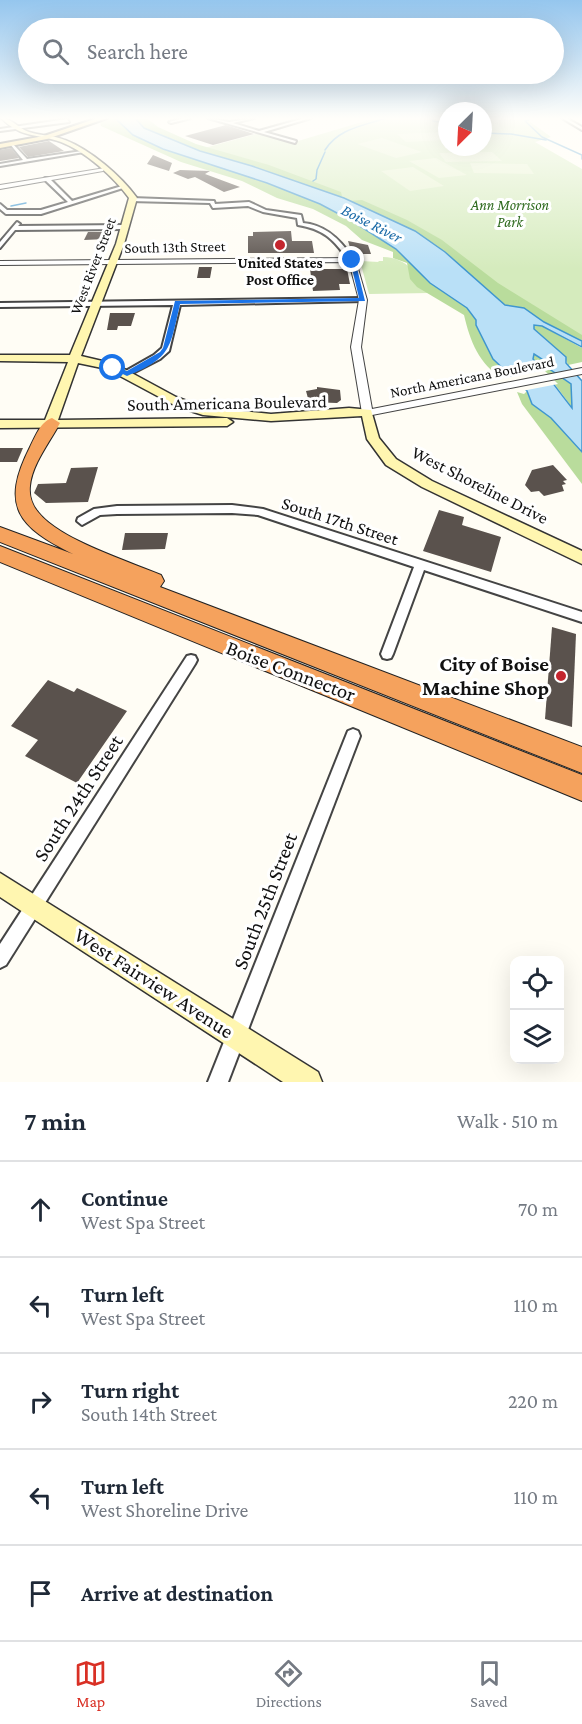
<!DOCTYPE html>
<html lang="en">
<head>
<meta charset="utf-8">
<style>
  body { margin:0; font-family:"Crimson Pro",serif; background:#f2f2f3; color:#1f2937 }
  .controls { position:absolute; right:18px; bottom:18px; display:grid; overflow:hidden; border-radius:12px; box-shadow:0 6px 24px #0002 }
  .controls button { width:54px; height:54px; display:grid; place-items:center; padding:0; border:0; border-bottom:2px solid #e0e1e3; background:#fff; color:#1f2937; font:30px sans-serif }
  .compass { position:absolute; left:438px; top:102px; width:54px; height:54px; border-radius:50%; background:#fff; box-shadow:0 6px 24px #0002; rotate:204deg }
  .stop { position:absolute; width:18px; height:18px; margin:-14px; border:4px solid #1a73e8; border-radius:50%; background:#fff }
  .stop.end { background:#1a73e8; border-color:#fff; box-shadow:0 2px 6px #0008 }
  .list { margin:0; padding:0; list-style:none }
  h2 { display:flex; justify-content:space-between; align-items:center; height:78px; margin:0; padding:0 24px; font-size:26px }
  h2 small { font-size:20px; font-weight:400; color:#747a83 }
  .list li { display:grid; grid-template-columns:39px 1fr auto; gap:18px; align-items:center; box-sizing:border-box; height:96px; padding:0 24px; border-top:2px solid #e0e1e3 }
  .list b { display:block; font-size:22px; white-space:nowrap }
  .list p { margin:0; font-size:20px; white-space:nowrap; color:#747a83 }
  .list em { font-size:20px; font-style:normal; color:#747a83 }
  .icon { flex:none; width:33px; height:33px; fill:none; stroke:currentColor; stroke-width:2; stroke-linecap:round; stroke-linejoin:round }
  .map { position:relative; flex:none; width:582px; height:1082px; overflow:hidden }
  .search { position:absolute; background:#fff; box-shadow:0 6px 24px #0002; left:18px; right:18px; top:18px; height:66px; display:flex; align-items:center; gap:15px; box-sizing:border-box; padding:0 21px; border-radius:33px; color:#747a83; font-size:22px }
  .sheet { height:558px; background:#fff }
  nav { display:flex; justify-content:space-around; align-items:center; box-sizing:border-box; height:84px; border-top:2px solid #e0e1e3; background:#fff; font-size:16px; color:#747a83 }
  nav a { display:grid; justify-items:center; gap:3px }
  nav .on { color:#d93025 }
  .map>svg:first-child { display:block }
  .green { fill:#d5ebbd }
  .forest { fill:#b9dc9c }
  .pitch { fill:#e6f2cf }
  .water { fill:#b9e0f7; stroke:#3f96cf; stroke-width:1.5; fill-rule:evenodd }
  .pier { fill:#fffdf5 }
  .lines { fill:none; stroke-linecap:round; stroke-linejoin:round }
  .stream { stroke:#3f96cf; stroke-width:1.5 }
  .building { fill:#5a524d }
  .minor-casing { stroke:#444; stroke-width:4 }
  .tertiary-casing { stroke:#444; stroke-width:2 }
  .secondary-casing { stroke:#333; stroke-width:3 }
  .primary-casing { stroke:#222; stroke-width:4 }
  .motorway-casing { stroke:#222; stroke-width:2 }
  .minor { fill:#fff; fill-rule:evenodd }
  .tertiary { fill:#fff; fill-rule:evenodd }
  .secondary { fill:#fff6b0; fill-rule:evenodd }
  .primary { fill:#f9d66b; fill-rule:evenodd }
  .motorway { fill:#f5a25d; fill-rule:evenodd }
  .route { fill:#1a73e8 }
  .poi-dot { fill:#c4262e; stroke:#fff; stroke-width:2 }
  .labels { text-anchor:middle; stroke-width:6; stroke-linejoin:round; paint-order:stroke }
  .far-park-label { font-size:15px; font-style:italic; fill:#2f6b1f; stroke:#fff }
  .far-street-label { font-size:15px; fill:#111; stroke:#fff }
  .far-poi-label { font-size:15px; font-weight:bold; fill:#111; stroke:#fff }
  .far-water-label { font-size:16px; font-style:italic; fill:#1768a6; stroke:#fff }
  .street-label { font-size:18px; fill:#111; stroke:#fff }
  .near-poi-label { font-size:21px; font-weight:bold; fill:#111; stroke:#fff; text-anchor:end }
  .near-street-label { font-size:21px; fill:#111; stroke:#fff }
</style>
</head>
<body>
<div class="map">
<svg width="582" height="1082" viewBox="0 0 582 1082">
  <rect width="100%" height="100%" fill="#fffdf5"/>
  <!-- green -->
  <g class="green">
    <polygon points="371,118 447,118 447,147 483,147 483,118 525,118 551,137 535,142 582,169 582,341 467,272 445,252 343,198 201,149 263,132 298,141 372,119"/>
    <path d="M383,257C409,258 415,274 430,293L369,294L360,261L379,262L378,261H383Z"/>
  </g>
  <!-- forest -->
  <g class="forest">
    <path d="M110,118H115L133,135L163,149L267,183L320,204L352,221L396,249L430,283L467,308L476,320V325L493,359L512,376L502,378C479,364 470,341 464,315L417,287L410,279L407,263L393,258V252L362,240L346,226L313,209L277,198L242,181L181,162L101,126L100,121Z"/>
    <polygon points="135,118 148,119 158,127 196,144 269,165 341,192 342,196 337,197 252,166 200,151 144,128"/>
    <polygon points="362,200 407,220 442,240 498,283 582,335 582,341 544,322 524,308 505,305 445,252 415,231 348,201"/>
    <polygon points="534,324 542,326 582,348 582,362 568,365 565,357 534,329"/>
    <path d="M534,354L545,361L548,368L571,384L573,409C561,392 547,373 533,359Z"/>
    <polygon points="527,391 532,404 551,418 582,452 582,484 522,404 517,392 524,394"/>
  </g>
  <!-- pitch -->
  <g class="pitch">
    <polygon points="447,132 447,140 406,142 397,134"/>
    <polygon points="382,138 422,152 396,158 357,144"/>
    <polygon points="492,152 502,161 446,162 439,153"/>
    <polygon points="436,158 467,175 439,178 409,161"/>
    <polygon points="470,163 527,164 534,174 474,173"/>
    <polygon points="413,167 444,186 410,191 381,171"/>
  </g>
  <!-- water -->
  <path class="water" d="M115,118H135L144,128L200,151L252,166L344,198L415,231L445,252L505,305L524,308L544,322L582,341V347L542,326L534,325V329L566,357V363L582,381V452L551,418L532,404L527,391L493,359L476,325V320L467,308L430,283L396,249L352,221L320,204L267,183L163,149L133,135ZM534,354L545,361L548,368L571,384L572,408C559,392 547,374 533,359Z"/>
  <!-- pier -->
  <polygon class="pier" points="544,370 558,384 522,391 509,377"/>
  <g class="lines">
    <!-- stream -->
    <g class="stream">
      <polyline points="431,118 433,121 447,123"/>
      <polyline points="529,120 525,121 542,137 582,155 582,159"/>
      <polyline points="483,133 511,134 546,140"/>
      <path d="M325,150C339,128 363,126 386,118"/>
      <polyline points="313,181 316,179 317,170 325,152"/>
      <polyline points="11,206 26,203"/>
    </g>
  </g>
  <!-- building -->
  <g class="building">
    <polygon points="226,125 254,134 213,145 185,136"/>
    <polygon points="49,141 64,151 28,157 19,147"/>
    <polygon points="11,148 19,158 0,161 0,150"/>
    <polygon points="153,155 172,163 169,171 147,164"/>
    <polygon points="180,170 210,171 205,174 240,187 224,192 195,177 188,179 173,173"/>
    <polygon points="291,231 292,241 312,241 314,253 248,253 248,236 253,236 253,232"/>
    <polygon points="88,232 110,232 106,239 84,240"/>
    <polygon points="348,241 368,245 371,254 352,254"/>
    <polygon points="199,267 212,267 210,278 197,278"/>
    <polygon points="310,269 347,269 350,284 339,284 340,290 313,291"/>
    <polygon points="110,313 135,313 131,326 118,326 117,330 107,330"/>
    <polygon points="317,387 340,390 341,400 337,403 309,402 306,391 317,389"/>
    <polygon points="0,448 23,448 17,462 0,462"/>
    <polygon points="553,465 567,480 563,481 566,484 562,485 564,491 544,496 539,491 531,492 525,485 532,470"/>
    <polygon points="98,467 88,502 46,503 34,493 38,484 66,483 71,468"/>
    <polygon points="439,510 464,517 462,525 501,537 491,572 423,551"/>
    <polygon points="125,533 168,533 165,549 122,550"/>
    <polygon points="552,627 576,634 572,727 545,719"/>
    <polygon points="48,680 74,692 77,688 127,711 77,783 25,756 38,740 11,726"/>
  </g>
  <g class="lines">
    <!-- minor casing -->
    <g class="minor-casing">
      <g id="minor">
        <polygon points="184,118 191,118 171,123 169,122"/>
        <polygon points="208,118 229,122 254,118 233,123 259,131 305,118 311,118 264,132 296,141 295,143"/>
        <polygon points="562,118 566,118 582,127 582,130"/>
        <polygon points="67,119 69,122 0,131 0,129"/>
        <polygon points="12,143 27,159 82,151 84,152 0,166 0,164 23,160 10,144"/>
        <polygon points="45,178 49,178 72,201 122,186 126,187 41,214 6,214 0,209 0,204 7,210 41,210 68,202 45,180"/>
        <path d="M132,198L214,201L215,204L249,202L266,210L301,215L303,223C326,225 341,240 353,259L348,260C334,239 323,229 298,225L297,218L263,212L248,206L213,208L210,203L130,201Z"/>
        <polygon points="17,222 20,224 18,226 125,225 128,227 125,229 15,230 0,248 0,242"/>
        <polygon points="363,298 365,299 365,301 180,305 169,351 160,359 127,376 124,376 124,372 154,355 162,348 173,305 0,307 0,303"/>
        <polygon points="232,505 263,509 582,612 582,622 424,570 393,654 391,658 387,659 383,658 381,654 414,567 258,515 232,513 117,514 100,515 82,525 77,521 78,518 94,509 117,506"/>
        <polygon points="191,655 195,656 197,660 195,664 6,965 0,968 0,944 187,656"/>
        <polygon points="353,729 358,731 360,736 228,1082 208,1082 346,736 348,731"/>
      </g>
    </g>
    <!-- tertiary casing -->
    <g class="tertiary-casing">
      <g id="tertiary">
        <polygon points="105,168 103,171 0,189 0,185"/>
        <polygon points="355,258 367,300 361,347 372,409 582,368 582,374 367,416 362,413 351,347 359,300 349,262 0,265 0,261"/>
      </g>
    </g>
    <!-- secondary casing -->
    <g class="secondary-casing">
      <g id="secondary">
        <path d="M1,118C12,118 19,129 29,132C41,136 54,135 65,140C91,150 121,176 137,198L124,244L81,356L115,364L176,397L203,407L271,414L349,408L371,410L379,438L396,459L432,481L582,551V564L422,487L386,465L367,439L362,416L271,421L203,415L178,407L107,369L78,363L58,420L227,418L233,422L227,426L0,428V420H45L68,362L0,361V355H70L116,244L129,198C114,177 85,151 61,142C36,133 22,139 1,118Z"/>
        <polygon points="0,873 318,1072 322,1082 283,1082 0,897"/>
      </g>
    </g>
    <!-- primary casing -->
    <g class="primary-casing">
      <polygon id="primary" points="98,118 107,118 47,139 0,148 0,144 44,136"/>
    </g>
    <!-- motorway casing -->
    <g class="motorway-casing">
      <g id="motorway">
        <path d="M52,418L60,423C50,442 32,464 30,486C29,495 32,505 38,512C60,540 128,561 161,575L164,581L160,587L582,747V773L0,542V527L73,554C18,527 0,506 30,447C35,437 41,421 52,418Z"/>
        <polygon points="0,546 582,775 582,801 0,562"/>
      </g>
    </g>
    <!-- minor -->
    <use href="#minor" class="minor"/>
    <!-- tertiary -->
    <use href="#tertiary" class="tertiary"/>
    <!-- secondary -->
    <use href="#secondary" class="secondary"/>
    <!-- primary -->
    <use href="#primary" class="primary"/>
    <!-- motorway -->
    <use href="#motorway" class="motorway"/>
  </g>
  <!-- sky -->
  <linearGradient id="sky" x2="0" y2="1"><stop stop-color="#95c6ee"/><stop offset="0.44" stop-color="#fffefa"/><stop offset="1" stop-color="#fffefa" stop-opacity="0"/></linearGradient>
  <rect width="582" height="269" fill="url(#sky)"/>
  <!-- route -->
  <path class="route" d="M352,258L355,260L365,301L180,304C170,347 172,358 127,376L110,368L113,365L127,371L160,352L163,348L175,301L359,298L350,260Z"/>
  <!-- markers -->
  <g class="poi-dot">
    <circle cx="280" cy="245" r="6"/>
    <circle cx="561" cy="676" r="6"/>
  </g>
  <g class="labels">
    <!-- far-park labels -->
    <g class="far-park-label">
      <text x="510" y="210">Ann Morrison<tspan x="510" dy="17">Park</tspan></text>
    </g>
    <!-- far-street labels -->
    <g class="far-street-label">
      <text transform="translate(175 247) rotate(-1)" y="5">South 13th Street</text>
      <text transform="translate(93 266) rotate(-69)" y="5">West River Street</text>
      <text transform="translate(472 377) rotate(-11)" y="5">North Americana Boulevard</text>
    </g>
    <!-- far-poi labels -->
    <g class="far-poi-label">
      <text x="280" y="268">United States<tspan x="280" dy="17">Post Office</tspan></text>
    </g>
    <!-- far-water labels -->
    <g class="far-water-label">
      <text transform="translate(372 223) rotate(27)" y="6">Boise River</text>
    </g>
    <!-- street labels -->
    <g class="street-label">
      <text transform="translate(227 403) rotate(-1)" y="6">South Americana Boulevard</text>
      <text transform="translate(480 485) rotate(27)" y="6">West Shoreline Drive</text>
      <text transform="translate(340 521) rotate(18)" y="6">South 17th Street</text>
    </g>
    <!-- near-poi labels -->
    <g class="near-poi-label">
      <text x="549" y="671">City of Boise<tspan x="549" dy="24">Machine Shop</tspan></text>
    </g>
    <!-- near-street labels -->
    <g class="near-street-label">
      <text transform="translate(291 671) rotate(21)" y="7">Boise Connector</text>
      <text transform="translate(78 798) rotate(-57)" y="7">South 24th Street</text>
      <text transform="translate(265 901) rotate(-69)" y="7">South 25th Street</text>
      <text transform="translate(154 983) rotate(33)" y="7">West Fairview Avenue</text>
    </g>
  </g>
</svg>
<div class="controls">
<button><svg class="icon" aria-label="locate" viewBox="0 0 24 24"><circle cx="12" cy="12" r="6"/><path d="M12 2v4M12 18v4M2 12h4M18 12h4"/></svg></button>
<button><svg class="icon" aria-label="layers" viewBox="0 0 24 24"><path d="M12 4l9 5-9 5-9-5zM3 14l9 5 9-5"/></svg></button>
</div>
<svg class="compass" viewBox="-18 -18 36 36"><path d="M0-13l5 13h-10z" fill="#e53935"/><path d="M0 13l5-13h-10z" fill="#747a83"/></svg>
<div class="stop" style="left:113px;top:368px"></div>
<div class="stop end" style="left:352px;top:260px"></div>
<div class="search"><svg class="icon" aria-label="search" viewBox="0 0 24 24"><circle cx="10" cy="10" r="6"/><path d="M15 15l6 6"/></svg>Search here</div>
</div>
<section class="sheet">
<h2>7 min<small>Walk · 510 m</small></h2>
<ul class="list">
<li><svg class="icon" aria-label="ahead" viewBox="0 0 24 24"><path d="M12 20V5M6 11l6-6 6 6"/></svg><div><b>Continue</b><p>West Spa Street</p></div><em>70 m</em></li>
<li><svg class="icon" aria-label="left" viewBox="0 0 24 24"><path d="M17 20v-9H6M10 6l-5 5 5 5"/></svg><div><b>Turn left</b><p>West Spa Street</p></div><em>110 m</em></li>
<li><svg class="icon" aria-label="right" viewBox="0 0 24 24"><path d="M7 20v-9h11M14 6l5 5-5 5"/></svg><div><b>Turn right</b><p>South 14th Street</p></div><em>220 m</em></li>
<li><svg class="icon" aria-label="left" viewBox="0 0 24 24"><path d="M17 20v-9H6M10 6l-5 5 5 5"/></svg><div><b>Turn left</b><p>West Shoreline Drive</p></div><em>110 m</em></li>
<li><svg class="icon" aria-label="arrive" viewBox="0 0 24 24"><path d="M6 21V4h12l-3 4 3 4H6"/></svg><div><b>Arrive at destination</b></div></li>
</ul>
</section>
<nav>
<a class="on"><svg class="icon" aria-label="map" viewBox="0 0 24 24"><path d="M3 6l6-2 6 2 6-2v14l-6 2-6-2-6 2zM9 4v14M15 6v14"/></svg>Map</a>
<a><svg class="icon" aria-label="directions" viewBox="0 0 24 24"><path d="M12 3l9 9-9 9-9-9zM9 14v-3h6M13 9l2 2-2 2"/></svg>Directions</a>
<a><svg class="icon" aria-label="saved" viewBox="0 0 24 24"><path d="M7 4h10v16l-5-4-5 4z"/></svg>Saved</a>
</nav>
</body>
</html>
